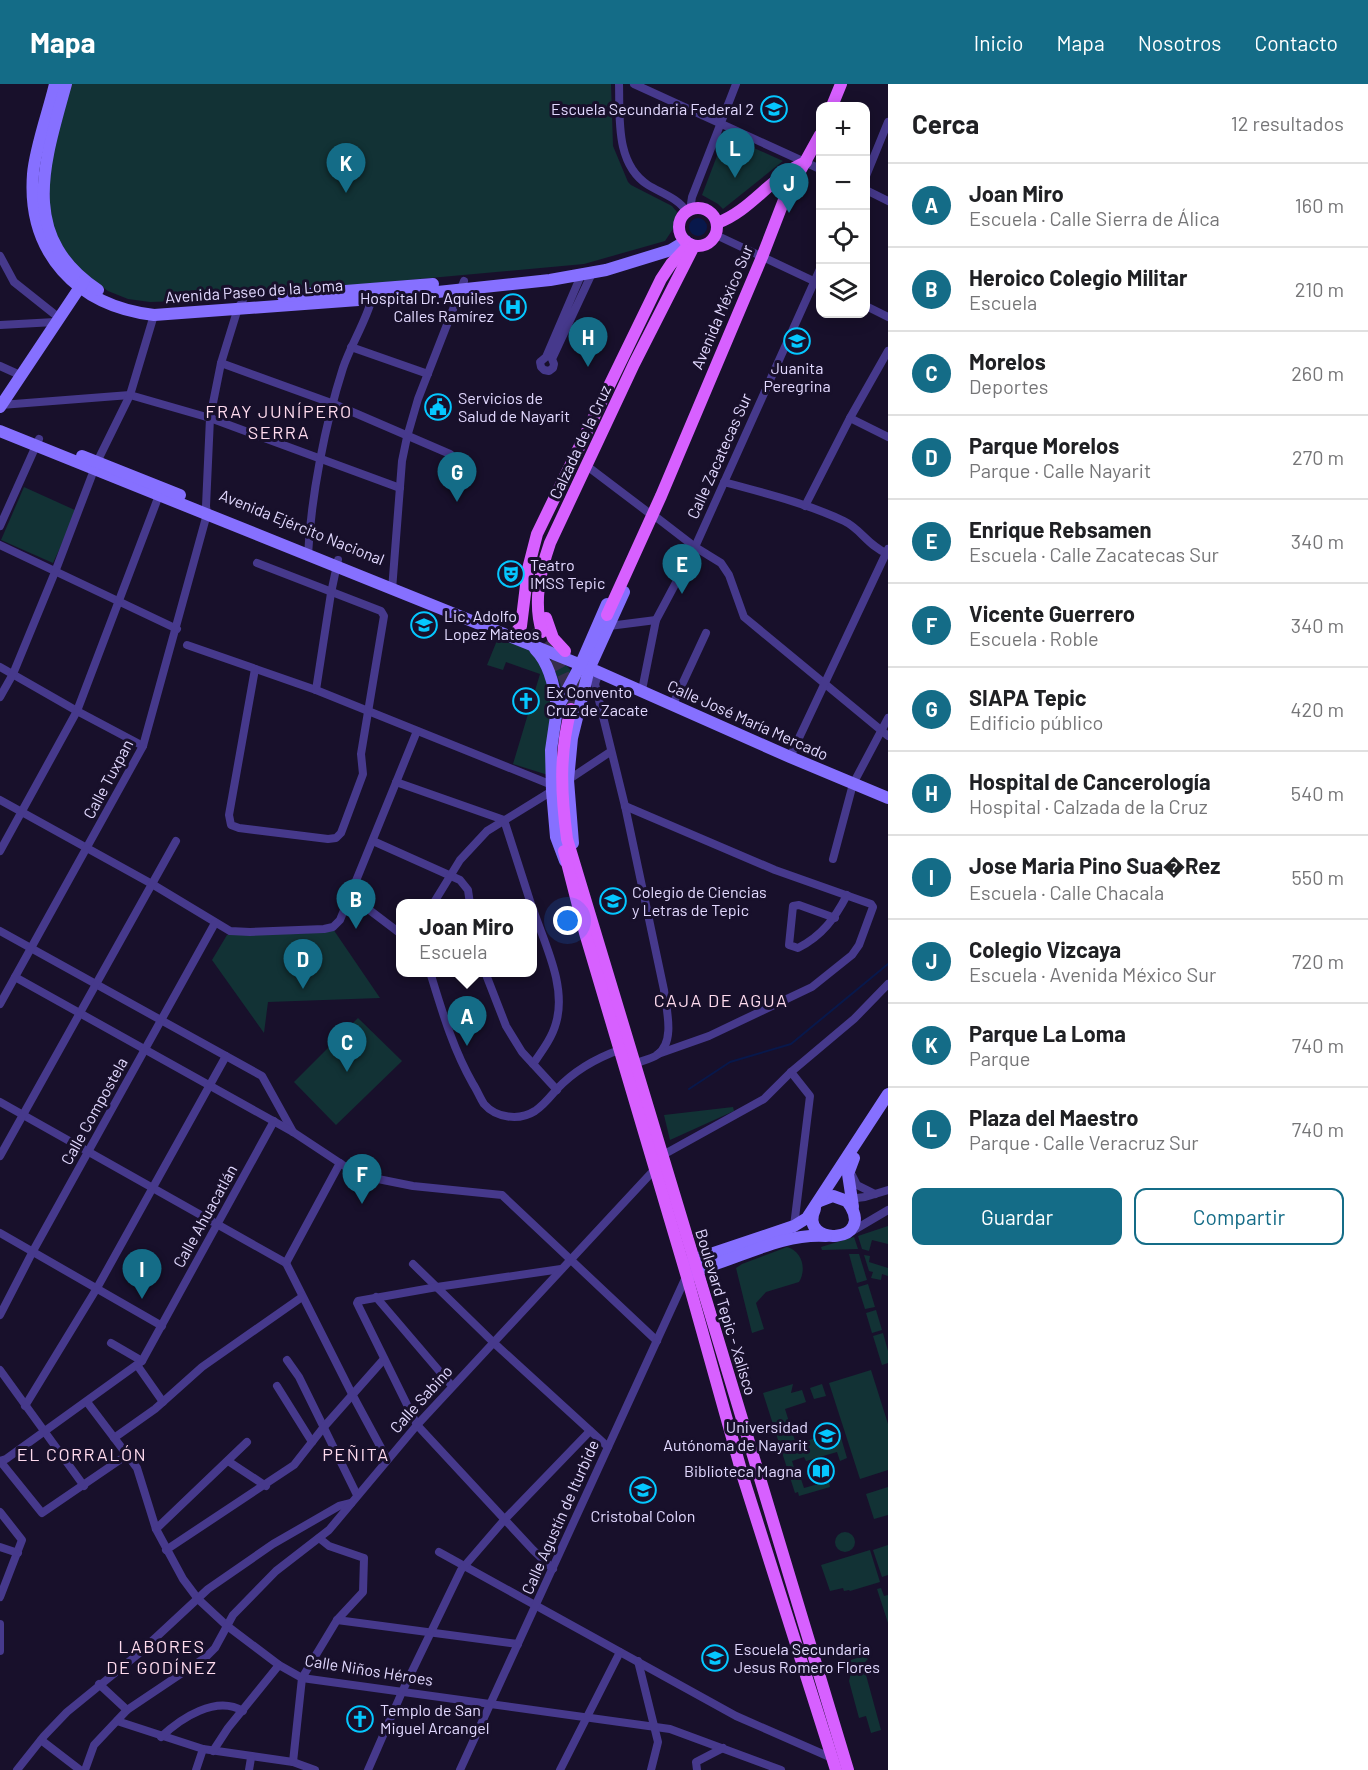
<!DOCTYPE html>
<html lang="es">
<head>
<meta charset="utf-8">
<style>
  body { margin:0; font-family:Barlow,sans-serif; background:#f2f2f2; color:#202124 }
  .controls { position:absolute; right:18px; top:18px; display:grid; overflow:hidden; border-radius:12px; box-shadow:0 3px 15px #0003 }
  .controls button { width:54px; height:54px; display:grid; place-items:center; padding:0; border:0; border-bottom:2px solid #e0e0e0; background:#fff; color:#202124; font:30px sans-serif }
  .you { position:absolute; left:568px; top:837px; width:21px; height:21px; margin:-15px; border:4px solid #fff; border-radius:50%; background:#1a73e8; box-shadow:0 0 0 9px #1a73e833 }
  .badge { display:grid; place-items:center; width:39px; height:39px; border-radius:50%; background:#146c87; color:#fff; font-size:20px; font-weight:700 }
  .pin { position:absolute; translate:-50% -50px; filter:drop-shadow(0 2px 3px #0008) }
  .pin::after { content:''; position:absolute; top:32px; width:21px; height:18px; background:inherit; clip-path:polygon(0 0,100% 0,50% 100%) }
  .popup { position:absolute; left:396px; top:815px; width:141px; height:78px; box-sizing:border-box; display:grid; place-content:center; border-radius:12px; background:#fff; filter:drop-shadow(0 2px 4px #0005); font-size:20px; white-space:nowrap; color:#757577 }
  .popup b { font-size:22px; color:#202124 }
  .popup::after { content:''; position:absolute; left:50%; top:100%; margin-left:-12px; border:12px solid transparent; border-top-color:#fff }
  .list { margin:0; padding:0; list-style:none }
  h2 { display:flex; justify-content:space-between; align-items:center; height:78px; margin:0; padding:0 24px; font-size:26px }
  h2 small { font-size:20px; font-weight:400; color:#757577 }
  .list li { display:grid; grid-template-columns:39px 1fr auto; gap:18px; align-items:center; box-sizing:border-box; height:84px; padding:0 24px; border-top:2px solid #e0e0e0 }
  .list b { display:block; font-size:22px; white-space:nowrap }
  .list p { margin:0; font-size:20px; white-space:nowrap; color:#757577 }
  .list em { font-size:20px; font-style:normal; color:#757577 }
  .actions { display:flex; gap:12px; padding:18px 24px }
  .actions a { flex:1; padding:14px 0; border:2px solid #146c87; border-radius:12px; text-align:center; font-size:21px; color:#146c87 }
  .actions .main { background:#146c87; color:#fff }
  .icon { flex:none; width:33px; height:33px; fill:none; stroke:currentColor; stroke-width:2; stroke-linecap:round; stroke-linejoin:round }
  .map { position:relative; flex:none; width:888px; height:1686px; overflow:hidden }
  header { display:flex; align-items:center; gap:36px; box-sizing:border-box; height:84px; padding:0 30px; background:#146c87; color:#fff }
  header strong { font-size:28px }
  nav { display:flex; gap:33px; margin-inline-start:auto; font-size:21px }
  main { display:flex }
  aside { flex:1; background:#fff }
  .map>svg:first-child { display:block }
  .green { fill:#123235 }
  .water { fill:#08184b }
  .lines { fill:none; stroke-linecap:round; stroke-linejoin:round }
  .stream { stroke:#08184b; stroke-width:2 }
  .primary-tunnel { stroke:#362e4b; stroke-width:12; stroke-dasharray:12 6; stroke-linecap:butt }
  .street { stroke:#46398c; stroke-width:8 }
  .secondary { stroke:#8670ff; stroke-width:12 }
  .primary { stroke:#d760ff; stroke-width:12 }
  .labels { text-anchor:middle; stroke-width:6; stroke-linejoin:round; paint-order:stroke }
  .poi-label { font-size:16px; fill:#e2d9ff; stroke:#18102b; text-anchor:start }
  .street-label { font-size:16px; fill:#e2d9ff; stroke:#18102b }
  .neighbourhood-label { font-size:18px; letter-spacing:1.5px; fill:#ffdbee; stroke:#18102b }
</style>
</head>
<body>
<header>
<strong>Mapa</strong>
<nav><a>Inicio</a><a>Mapa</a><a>Nosotros</a><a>Contacto</a></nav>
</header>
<main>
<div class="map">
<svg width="888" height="1686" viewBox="0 0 888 1686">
  <rect width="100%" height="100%" fill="#18102b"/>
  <!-- green -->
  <g class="green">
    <polygon points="69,0 611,0 613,62 628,98 631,101 672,122 677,128 673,145 665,157 584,180 178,217 150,218 128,215 108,207 74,182 51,142 48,87"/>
    <polygon points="725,51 783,77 723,125 718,120 702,111"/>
    <polygon points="24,403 77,427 53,479 1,456"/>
    <polygon points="498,554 529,565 554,595 548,691 513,680 540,590 506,578 503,586 487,581"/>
    <polygon points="555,579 567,582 573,589 562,607 553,581"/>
    <polygon points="333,845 380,914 268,918 264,949 212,876 227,851"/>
    <polygon points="358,934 402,977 336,1041 294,998"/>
    <polygon points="733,1023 734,1027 670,1056 664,1031"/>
    <polygon points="888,1142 888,1160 872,1156 869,1167 862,1165 858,1152"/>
    <polygon points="854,1153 858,1165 822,1166 821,1163"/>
    <path d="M787,1163C802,1167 807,1185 799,1198L766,1208L756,1219L764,1245L752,1249L736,1184L742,1180Z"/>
    <polygon points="849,1170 859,1170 867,1196 857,1199"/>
    <polygon points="864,1171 870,1172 869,1178 888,1184 888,1192 882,1190 881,1196 871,1194 873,1188 869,1187"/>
    <polygon points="868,1200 875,1223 865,1225 858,1203"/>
    <polygon points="876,1226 882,1246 872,1249 866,1229"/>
    <polygon points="883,1249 888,1267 888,1279 882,1281 873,1252"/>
    <polygon points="871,1286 888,1340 888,1386 860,1395 829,1299"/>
    <polygon points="793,1300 791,1309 802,1306 806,1318 785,1325 796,1360 839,1347 847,1374 840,1377 837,1368 806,1377 804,1373 792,1377 796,1390 799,1389 804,1404 829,1397 830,1403 799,1412 798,1408 795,1409 763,1309"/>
    <polygon points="822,1300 826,1312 814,1315 810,1304"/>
    <polygon points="888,1403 888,1431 874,1435 866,1410"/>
    <circle cx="845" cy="1458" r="10"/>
    <polygon points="888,1461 888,1491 882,1493 873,1466"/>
    <polygon points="870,1466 880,1498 850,1507 849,1506 844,1507 843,1504 830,1507 821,1481"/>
    <polygon points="881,1504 884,1512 888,1511 888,1539 877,1505"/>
    <polygon points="863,1572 868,1575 863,1580 881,1646 871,1649 866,1632 859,1634 849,1597 851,1589 848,1577"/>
  </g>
  <!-- water -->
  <circle class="water" cx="698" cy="143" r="9"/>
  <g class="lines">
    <!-- stream -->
    <polyline class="stream" points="689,1005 730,978 791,960 888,880"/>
    <!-- primary-tunnel -->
    <g class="primary-tunnel">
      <path d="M532,546C548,566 567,586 569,612"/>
      <polyline points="572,622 585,584"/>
    </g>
    <!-- street -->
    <g class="street">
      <path d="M619,0C620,33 615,80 648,101C661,109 678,114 687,128"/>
      <polyline points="634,0 820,85"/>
      <polyline points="866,92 888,38"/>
      <polyline points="866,106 888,117"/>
      <polyline points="690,126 692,113 736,0"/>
      <polyline points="716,151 820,200"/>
      <polyline points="0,172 14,198 58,233"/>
      <polyline points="582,189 546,273 540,278 541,283 544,286 549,287 553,284 554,280 552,275 593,187"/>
      <polyline points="866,222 888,233"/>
      <polyline points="0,241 55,238"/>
      <polyline points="351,263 428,290"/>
      <polyline points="221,279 334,320 450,370"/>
      <polyline points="0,282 20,291"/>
      <polyline points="1,321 130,311 210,334 400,404"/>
      <polyline points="850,334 888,353"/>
      <polyline points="587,382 649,429"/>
      <path d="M724,398C764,409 806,419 844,437C861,445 867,461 888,470"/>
      <polyline points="805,422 850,334 888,267"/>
      <polyline points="656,433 695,463 721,479 729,491 744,533 888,652"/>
      <polyline points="0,442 39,355"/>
      <polyline points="0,461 177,545"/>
      <path d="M308,471C311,413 325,340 343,284C351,260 367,236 373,211"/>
      <polyline points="392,506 402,377 407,353 418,315 464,197"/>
      <polyline points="609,542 656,536"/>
      <polyline points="187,561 316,606 552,701"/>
      <polyline points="0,583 77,627 143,662"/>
      <polyline points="255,585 229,731 231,741 239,744 328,755 336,754 341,749 363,690 361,670 384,532 381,527 257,479"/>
      <path d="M599,588L595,600L625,722L664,906C666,924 676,958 657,971C651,975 641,977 634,980L632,978"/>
      <polyline points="316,606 331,509 338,476"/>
      <polyline points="642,606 656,536 695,463 820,185"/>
      <polyline points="0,613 13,590 55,488 97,378 130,311 154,231"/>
      <polyline points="673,620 706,549"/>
      <polyline points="790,673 888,465"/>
      <polyline points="568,696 610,668"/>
      <polyline points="396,698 504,736 531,820"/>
      <polyline points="0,716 152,800 230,847 250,848 324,845 333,843 340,836 417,647"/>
      <polyline points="625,722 775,786 871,820 873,823 859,861 852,871 812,903 709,952 658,970"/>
      <polyline points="373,757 460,796 468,806 470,820"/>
      <polyline points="0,767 77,627 161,406"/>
      <polyline points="833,775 853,700 888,634"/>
      <polyline points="351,812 401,850"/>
      <polyline points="433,820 460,776 487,747 552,707"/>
      <path d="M533,825C544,859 567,902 556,939C552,954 542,967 533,980"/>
      <path d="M835,834L799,821L793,822L789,861L798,864C822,852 835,834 847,811"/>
      <polyline points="0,847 262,992 293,1048"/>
      <path d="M430,888C442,927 453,965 473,1000C477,1006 480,1014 484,1020C496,1034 519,1037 535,1027C544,1021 550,1013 557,1005C574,987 597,974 619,966L623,969"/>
      <polyline points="485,888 506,942 522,968 557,1006"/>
      <polyline points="15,893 293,1048 358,1091 413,1102 502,1111 657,1257"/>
      <polyline points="0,920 143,662 207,430 206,422 210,334 221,279 238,224 243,216"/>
      <polyline points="791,988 810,1012 794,1142"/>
      <polyline points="0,1018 286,1179"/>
      <polyline points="0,1072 176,757"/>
      <polyline points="661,1072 764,1015 791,988 854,935 888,900"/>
      <polyline points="852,1091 857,1101 875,1110"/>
      <polyline points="848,1115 865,1113 888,1106"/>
      <polyline points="0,1149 162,1242"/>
      <polyline points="849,1149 888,1126"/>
      <polyline points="286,1179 352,1310 387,1375"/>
      <polyline points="286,1179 340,1079"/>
      <polyline points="413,1180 494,1259 608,1363"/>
      <polyline points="376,1213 452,1302"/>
      <polyline points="0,1231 33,1167 215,839"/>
      <polyline points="111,1259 142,1277"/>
      <polyline points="287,1276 299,1293 357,1411"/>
      <polyline points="137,1281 163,1318"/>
      <polyline points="0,1286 84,1402"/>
      <polyline points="277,1302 312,1358"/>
      <polyline points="87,1318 137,1384 156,1445 183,1495 198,1515 226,1541 279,1581 302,1594 670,1645 781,1686"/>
      <polyline points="25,1322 97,1204 226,972"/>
      <polyline points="114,1354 155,1325 202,1283 302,1213"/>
      <polyline points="0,1377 6,1375 142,1277 274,1037"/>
      <polyline points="0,1377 42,1429 127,1371"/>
      <polyline points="228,1377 266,1402"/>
      <polyline points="0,1428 22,1456 0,1513"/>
      <polyline points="156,1445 247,1358"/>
      <polyline points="0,1463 18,1469"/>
      <polyline points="166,1466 294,1381 323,1344 384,1275"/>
      <polyline points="439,1468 736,1632 832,1674"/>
      <polyline points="553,1485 533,1466 417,1341 357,1219 358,1217 437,1203 561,1185"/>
      <polyline points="337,1536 518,1560"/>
      <polyline points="0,1540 0,1567"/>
      <polyline points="638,1577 658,1658 651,1686"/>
      <polyline points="99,1600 127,1626"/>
      <polyline points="117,1637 203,1665 293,1678 315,1686"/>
      <path d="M161,1653C181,1634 216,1611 243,1627"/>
      <polyline points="41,1656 80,1686"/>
      <polyline points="213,1667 228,1644 279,1581"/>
      <polyline points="293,1678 302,1594 337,1536 363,1508 364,1474 329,1462 319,1454"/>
      <polyline points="17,1686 44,1652 67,1628 137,1571 208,1505 273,1460 339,1422 351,1419"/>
      <polyline points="85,1686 94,1661 127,1626 206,1573 215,1564 233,1531 276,1487 329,1446 417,1341 655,1085"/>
      <polyline points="196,1686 203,1665"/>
      <polyline points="249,1686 251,1674"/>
      <polyline points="368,1686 402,1608 461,1486 505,1435 590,1347"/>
      <polyline points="460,1686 686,1193"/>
      <polyline points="560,1686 620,1568"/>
      <polyline points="697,1686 696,1678 723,1664"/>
    </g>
    <!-- secondary -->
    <g class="secondary">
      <path d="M55,0C49,26 35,64 33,90C27,169 77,222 154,231L372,215L550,196L606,186L671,166L686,157"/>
      <path d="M66,0C45,77 17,152 98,206"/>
      <polyline points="283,212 433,200"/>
      <polyline points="0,323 84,197"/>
      <polyline points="0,347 596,587 790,673 888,714"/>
      <polyline points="82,372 180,411"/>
      <path d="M535,565C550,580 555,605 557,625"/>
      <polyline points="573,759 568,696 572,654 589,585 624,508"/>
      <polyline points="565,777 556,753 552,707 551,666 557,625 580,582 607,520"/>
      <polyline points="853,1123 848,1090 854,1074"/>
      <path d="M815,1125C797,1164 880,1160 847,1117L833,1112L820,1117"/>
      <polyline points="690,1183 693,1176 794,1142 807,1134 888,1010"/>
      <path d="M690,1191L696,1186C739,1175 781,1149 826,1152"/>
    </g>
    <!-- primary -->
    <g class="primary">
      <polyline points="832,22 841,0"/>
      <circle cx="698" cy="143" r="19"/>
      <path d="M717,139C751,127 771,92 806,78"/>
      <polyline points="607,531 661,412 762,173 784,116 820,51"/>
      <polyline points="546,534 553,554 565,567"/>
      <polyline points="516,548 521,542 528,485 537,450 661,195 671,180 690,160"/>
      <path d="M542,548C533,518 540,488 550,459L634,280L694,162"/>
      <path d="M571,625C559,669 561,710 567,755L848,1686"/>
      <polyline points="564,767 585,849 687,1193 743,1393 836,1686"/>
    </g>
  </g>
  <!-- icons -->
  <defs>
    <g id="school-ring" transform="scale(1.35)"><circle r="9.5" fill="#18102b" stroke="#05c7ff" stroke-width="1.5"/><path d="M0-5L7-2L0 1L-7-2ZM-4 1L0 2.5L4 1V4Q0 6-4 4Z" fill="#05c7ff"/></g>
    <g id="hospital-ring" transform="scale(1.35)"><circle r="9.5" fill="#18102b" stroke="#05c7ff" stroke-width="1.5"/><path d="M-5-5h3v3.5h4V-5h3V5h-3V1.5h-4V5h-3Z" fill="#05c7ff"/></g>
    <g id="civic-ring" transform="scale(1.35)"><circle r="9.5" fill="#18102b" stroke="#05c7ff" stroke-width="1.5"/><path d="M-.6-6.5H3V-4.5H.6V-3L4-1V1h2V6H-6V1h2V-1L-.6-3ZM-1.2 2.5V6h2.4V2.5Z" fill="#05c7ff"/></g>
    <g id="theatre-ring" transform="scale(1.35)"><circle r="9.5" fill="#18102b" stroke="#05c7ff" stroke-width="1.5"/><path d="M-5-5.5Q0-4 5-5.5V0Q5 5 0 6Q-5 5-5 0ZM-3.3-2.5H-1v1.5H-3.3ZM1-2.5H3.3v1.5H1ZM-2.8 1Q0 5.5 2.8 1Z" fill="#05c7ff"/></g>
    <g id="church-ring" transform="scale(1.35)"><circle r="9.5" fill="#18102b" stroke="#05c7ff" stroke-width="1.5"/><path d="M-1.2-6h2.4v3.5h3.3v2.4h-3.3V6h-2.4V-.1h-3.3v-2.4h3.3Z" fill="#05c7ff"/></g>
    <g id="university-ring" transform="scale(1.35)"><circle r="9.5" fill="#18102b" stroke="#05c7ff" stroke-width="1.5"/><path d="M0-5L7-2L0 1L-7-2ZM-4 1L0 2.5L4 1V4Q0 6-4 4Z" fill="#05c7ff"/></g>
    <g id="library-ring" transform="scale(1.35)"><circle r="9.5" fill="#18102b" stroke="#05c7ff" stroke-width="1.5"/><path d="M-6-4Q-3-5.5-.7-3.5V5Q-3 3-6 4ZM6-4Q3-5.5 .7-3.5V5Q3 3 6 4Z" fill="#05c7ff"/></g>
  </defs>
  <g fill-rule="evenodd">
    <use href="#school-ring" x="774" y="25"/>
    <use href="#hospital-ring" x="513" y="223"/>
    <use href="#school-ring" x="797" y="257"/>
    <use href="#civic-ring" x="438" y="323"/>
    <use href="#theatre-ring" x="511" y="490"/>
    <use href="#school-ring" x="424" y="541"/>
    <use href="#church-ring" x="526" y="617"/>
    <use href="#university-ring" x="613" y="817"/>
    <use href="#university-ring" x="827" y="1352"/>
    <use href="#library-ring" x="821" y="1387"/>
    <use href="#school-ring" x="643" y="1406"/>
    <use href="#school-ring" x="715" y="1574"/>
    <use href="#church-ring" x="360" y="1635"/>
  </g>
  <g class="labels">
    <!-- poi labels -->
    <g class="poi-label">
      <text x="754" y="31" text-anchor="end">Escuela Secundaria Federal 2</text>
      <text x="494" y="220" text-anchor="end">Hospital Dr. Aquiles<tspan x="494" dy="18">Calles Ramírez</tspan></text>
      <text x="797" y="290" text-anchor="middle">Juanita<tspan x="797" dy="18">Peregrina</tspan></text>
      <text x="458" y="320">Servicios de<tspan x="458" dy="18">Salud de Nayarit</tspan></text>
      <text x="530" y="487">Teatro<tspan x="530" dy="18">IMSS Tepic</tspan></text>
      <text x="444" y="538">Lic. Adolfo<tspan x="444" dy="18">Lopez Mateos</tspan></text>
      <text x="546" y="614">Ex Convento<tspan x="546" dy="18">Cruz de Zacate</tspan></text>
      <text x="632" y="814">Colegio de Ciencias<tspan x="632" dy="18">y Letras de Tepic</tspan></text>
      <text x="808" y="1349" text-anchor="end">Universidad<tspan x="808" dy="18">Autónoma de Nayarit</tspan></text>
      <text x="802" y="1393" text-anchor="end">Biblioteca Magna</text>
      <text x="643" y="1438" text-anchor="middle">Cristobal Colon</text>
      <text x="734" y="1571">Escuela Secundaria<tspan x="734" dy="18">Jesus Romero Flores</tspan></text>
      <text x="380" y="1632">Templo de San<tspan x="380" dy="18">Miguel Arcangel</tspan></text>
    </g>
    <!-- street labels -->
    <g class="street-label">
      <text transform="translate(254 207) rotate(-4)" y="6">Avenida Paseo de la Loma</text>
      <text transform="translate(722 223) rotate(-67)" y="6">Avenida México Sur</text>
      <text transform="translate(580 358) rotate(-65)" y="6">Calzada de la Cruz</text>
      <text transform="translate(719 372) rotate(-66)" y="6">Calle Zacatecas Sur</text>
      <text transform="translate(302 443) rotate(22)" y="6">Avenida Ejército Nacional</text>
      <text transform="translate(748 636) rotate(24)" y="6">Calle José María Mercado</text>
      <text transform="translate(108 695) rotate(-62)" y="6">Calle Tuxpan</text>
      <text transform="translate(94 1027) rotate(-61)" y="6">Calle Compostela</text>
      <text transform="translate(205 1132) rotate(-61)" y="6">Calle Ahuacatlán</text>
      <text transform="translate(726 1228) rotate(73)" y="6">Boulevard Tepic - Xalisco</text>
      <text transform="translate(421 1315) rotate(-48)" y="6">Calle Sabino</text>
      <text transform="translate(560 1433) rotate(-66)" y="6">Calle Agustín de Iturbide</text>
      <text transform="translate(369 1586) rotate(9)" y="6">Calle Niños Héroes</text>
    </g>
    <!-- neighbourhood labels -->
    <g class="neighbourhood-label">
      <text x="279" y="334">FRAY JUNÍPERO<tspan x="279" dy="21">SERRA</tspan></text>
      <text x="721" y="923">CAJA DE AGUA</text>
      <text x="82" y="1377">EL CORRALÓN</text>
      <text x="356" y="1377">PEÑITA</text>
      <text x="162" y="1569">LABORES<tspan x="162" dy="21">DE GODÍNEZ</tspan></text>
    </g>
  </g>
</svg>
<div class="controls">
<button>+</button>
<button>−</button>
<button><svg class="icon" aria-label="locate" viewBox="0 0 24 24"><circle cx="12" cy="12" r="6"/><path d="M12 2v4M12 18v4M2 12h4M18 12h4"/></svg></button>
<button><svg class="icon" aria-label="layers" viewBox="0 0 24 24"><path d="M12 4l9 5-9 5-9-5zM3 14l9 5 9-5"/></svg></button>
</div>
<div class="you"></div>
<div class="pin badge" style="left:467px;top:962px">A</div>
<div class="popup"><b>Joan Miro</b>Escuela</div>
<div class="pin badge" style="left:356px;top:845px">B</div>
<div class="pin badge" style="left:347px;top:988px">C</div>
<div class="pin badge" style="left:303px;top:905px">D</div>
<div class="pin badge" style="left:682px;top:510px">E</div>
<div class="pin badge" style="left:362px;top:1120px">F</div>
<div class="pin badge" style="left:457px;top:418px">G</div>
<div class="pin badge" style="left:588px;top:283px">H</div>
<div class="pin badge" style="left:142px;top:1215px">I</div>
<div class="pin badge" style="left:789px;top:129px">J</div>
<div class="pin badge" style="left:346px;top:109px">K</div>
<div class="pin badge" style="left:735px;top:94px">L</div>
</div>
<aside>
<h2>Cerca<small>12 resultados</small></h2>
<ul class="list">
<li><span class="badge">A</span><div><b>Joan Miro</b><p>Escuela · Calle Sierra de Álica</p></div><em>160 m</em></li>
<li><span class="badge">B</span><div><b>Heroico Colegio Militar</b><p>Escuela</p></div><em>210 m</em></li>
<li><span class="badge">C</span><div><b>Morelos</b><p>Deportes</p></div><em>260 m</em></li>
<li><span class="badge">D</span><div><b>Parque Morelos</b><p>Parque · Calle Nayarit</p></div><em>270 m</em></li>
<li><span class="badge">E</span><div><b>Enrique Rebsamen</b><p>Escuela · Calle Zacatecas Sur</p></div><em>340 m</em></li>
<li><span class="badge">F</span><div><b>Vicente Guerrero</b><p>Escuela · Roble</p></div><em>340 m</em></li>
<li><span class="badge">G</span><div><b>SIAPA Tepic</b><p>Edificio público</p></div><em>420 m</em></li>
<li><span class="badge">H</span><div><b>Hospital de Cancerología</b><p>Hospital · Calzada de la Cruz</p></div><em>540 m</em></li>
<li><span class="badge">I</span><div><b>Jose Maria Pino Sua�Rez</b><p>Escuela · Calle Chacala</p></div><em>550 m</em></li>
<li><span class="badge">J</span><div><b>Colegio Vizcaya</b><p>Escuela · Avenida México Sur</p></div><em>720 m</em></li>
<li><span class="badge">K</span><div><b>Parque La Loma</b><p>Parque</p></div><em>740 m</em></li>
<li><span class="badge">L</span><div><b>Plaza del Maestro</b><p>Parque · Calle Veracruz Sur</p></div><em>740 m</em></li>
</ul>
<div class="actions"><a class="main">Guardar</a><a>Compartir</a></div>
</aside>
</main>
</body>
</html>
